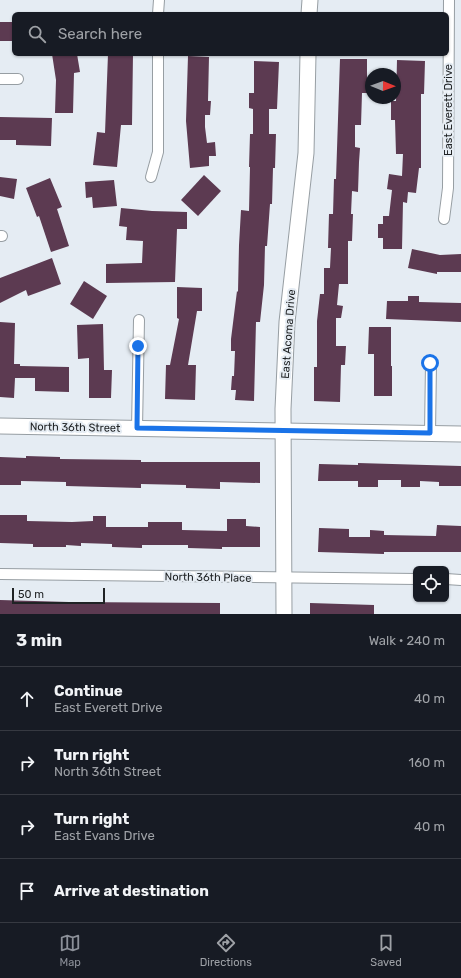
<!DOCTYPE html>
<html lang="en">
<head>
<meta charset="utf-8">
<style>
  body { margin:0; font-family:Rubik,sans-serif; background:#242831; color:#f1f3f6 }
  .controls { position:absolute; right:12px; bottom:12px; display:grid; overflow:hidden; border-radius:6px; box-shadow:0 1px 3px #0004 }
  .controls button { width:36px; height:36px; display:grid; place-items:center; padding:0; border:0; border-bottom:1px solid #363941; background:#171b24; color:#f1f3f6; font:20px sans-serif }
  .compass { position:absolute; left:365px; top:68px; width:36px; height:36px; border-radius:50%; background:#171b24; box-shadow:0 1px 3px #0004; rotate:91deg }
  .scale { position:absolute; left:12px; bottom:10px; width:93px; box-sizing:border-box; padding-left:4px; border:2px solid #202325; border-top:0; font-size:11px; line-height:14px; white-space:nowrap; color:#202325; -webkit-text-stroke:3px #e5ecf3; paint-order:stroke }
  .stop { position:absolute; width:12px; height:12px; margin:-9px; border:3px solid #1a73e8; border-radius:50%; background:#fff }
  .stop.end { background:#1a73e8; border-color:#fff; box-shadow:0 1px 4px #0008 }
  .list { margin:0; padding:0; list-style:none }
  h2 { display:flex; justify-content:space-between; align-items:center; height:52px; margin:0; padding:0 16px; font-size:17px }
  h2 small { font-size:13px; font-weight:400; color:#9ea1a6 }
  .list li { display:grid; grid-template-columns:26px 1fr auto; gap:12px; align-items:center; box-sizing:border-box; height:64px; padding:0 16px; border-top:1px solid #363941 }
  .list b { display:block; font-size:15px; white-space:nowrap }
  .list p { margin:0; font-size:13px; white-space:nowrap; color:#9ea1a6 }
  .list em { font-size:13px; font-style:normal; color:#9ea1a6 }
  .icon { flex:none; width:22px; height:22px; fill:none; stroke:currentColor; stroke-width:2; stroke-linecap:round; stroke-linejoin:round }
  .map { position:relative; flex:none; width:461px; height:614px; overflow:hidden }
  .search { position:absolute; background:#171b24; box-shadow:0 1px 3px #0004; left:12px; right:12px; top:12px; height:44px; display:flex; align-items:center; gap:10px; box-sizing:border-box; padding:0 14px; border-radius:6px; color:#9ea1a6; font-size:15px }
  .sheet { height:308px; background:#171b24 }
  nav { display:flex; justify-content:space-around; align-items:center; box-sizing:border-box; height:56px; border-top:1px solid #363941; background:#171b24; font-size:11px; color:#9ea1a6 }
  nav a { display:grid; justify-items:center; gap:2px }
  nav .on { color:#8c9099 }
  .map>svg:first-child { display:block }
  .building { fill:#5c3a51 }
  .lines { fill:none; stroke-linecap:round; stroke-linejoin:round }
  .street-casing { stroke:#979ea3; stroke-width:12 }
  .secondary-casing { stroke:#979ea3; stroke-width:17 }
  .street { stroke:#fff; stroke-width:10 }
  .secondary { stroke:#fff; stroke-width:15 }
  .route { stroke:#1a73e8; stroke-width:5 }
  .labels { text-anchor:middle; stroke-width:4; stroke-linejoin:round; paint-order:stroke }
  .street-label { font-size:11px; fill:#202325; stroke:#e5ecf3 }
</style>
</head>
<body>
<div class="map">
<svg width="461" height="614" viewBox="0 0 461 614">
  <rect width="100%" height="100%" fill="#e5ecf3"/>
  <!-- building -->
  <g class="building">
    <rect x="0" y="22" width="13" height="19"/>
    <polygon points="52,54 77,54 80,72 74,73 73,113 55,113 56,80"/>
    <polygon points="108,54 133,54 132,125 121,125 117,167 93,165 97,132 105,133"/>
    <polygon points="188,56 209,57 208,101 211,101 210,115 205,115 205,127 207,143 215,142 216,156 209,156 209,166 190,168 186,121"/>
    <polygon points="340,59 367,59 367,93 362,93 361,125 355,125 355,147 360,148 359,162 358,192 352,191 351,214 353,214 352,241 348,241 348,284 339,284 337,305 343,306 341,318 336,318 336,346 346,346 345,365 341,365 340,402 314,401 314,367 317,367 317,321 320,294 324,294 324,268 330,268 331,248 328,248 329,214 333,214 334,179 336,179"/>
    <polygon points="397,60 425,61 424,94 421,94 421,168 419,168 416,193 408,192 407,203 403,202 402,249 383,249 383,238 378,238 378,224 383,224 383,216 389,216 392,190 387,189 389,174 402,176 403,154 396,154 395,120 391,120 391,101 396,101"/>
    <polygon points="254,61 279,62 277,109 269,109 269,134 276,134 275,168 273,168 272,204 270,204 267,246 265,246 264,285 260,322 256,322 254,401 235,400 236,390 231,390 232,376 234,376 235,351 231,351 231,339 237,291 238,292 239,245 241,210 249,211 250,167 249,167 250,134 253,134 253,109 249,108 249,93 254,93"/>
    <polygon points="0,117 52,118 51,146 16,145 16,140 0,140"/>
    <polygon points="204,175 221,191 198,216 181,200"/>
    <polygon points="0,177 17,179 14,199 0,196"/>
    <polygon points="50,178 62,207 57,209 69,246 51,252 39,216 37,217 26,188"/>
    <polygon points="114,180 117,206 93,208 92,197 86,198 85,182"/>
    <polygon points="121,208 152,211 187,212 187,229 177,229 175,282 106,283 106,264 142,263 143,241 126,240 127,227 119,226"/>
    <polygon points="412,249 440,255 461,254 461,272 437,272 437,274 408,268"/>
    <polygon points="52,258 61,284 28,296 26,290 0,303 0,278"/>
    <polygon points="84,281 107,296 93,319 70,304"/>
    <polygon points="177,287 202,288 202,311 197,311 188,365 196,365 195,400 165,399 166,365 170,365 179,319 177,318"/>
    <polygon points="408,296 419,296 419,302 461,303 461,322 386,319 387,301 408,301"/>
    <polygon points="0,322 15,323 14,364 20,364 20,366 69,367 69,392 35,391 35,378 15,378 14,398 0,397"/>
    <polygon points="103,324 104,370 112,370 111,398 89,398 89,358 78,359 77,325"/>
    <polygon points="369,327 391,327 391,366 392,366 392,396 374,396 374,354 368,354"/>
    <polygon points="26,456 60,457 60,459 141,460 141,462 260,462 260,483 220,482 220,489 186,488 186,485 141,484 141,488 66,486 66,482 21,481 21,485 0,485 0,457 26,458"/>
    <polygon points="358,463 461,466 461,486 439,486 439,482 420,481 420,487 401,487 401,480 378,480 378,487 358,487 358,481 318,481 319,464 358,465"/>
    <polygon points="0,515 27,515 27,521 72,522 93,521 93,516 106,516 106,527 148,527 148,522 182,522 182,530 227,531 227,519 246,519 246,526 260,527 260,547 222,547 222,549 188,548 188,545 142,545 142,548 112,547 112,544 81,543 81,546 66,545 66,547 33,547 33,544 0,543"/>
    <polygon points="437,525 461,526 461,552 384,552 384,554 318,552 319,528 349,529 349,537 370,537 370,530 384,531 384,535 436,536"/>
    <polygon points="0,600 69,602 220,603 220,614 0,614"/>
    <polygon points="310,603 374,605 374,614 310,614"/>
  </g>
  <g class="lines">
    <!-- street casing -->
    <g class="street-casing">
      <g id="street">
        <polyline points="158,14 159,0"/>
        <polyline points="0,79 18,79"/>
        <polyline points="151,177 158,152 158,54"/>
        <polyline points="444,219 448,188 449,0"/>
        <polyline points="0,236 2,236"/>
        <polyline points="137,428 139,320"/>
        <polyline points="430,433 431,363"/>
        <polyline points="0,574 416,579"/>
        <polyline points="446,579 461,580"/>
      </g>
    </g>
    <!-- secondary casing -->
    <g class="secondary-casing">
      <g id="secondary">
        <polyline points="309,14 310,0"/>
        <polyline points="0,426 461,434"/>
        <polyline points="284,614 283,409 287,322 306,153 308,54"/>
      </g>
    </g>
    <!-- street -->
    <use href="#street" class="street"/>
    <!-- secondary -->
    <use href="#secondary" class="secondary"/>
  </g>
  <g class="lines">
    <!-- route -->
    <polyline class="route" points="138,346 137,428 430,433 430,363"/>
  </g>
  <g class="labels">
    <!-- street labels -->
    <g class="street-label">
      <text transform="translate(448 110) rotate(-90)" y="4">East Everett Drive</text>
      <text transform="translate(288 334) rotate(-86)" y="4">East Acoma Drive</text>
      <text transform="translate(75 427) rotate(1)" y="4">North 36th Street</text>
      <text transform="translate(208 577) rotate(1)" y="4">North 36th Place</text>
    </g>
  </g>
</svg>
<div class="controls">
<button><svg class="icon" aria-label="locate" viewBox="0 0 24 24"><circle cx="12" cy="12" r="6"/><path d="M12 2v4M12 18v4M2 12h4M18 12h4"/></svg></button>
</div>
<svg class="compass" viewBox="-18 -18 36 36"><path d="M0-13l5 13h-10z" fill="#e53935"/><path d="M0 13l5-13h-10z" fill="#9ea1a6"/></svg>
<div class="scale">50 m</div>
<div class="stop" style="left:430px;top:363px"></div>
<div class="stop end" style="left:138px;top:346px"></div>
<div class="search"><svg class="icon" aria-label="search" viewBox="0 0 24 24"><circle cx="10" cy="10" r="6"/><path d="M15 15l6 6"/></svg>Search here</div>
</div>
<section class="sheet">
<h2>3 min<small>Walk · 240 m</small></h2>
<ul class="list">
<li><svg class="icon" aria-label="ahead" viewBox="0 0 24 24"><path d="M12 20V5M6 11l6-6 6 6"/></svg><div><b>Continue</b><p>East Everett Drive</p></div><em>40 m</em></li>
<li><svg class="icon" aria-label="right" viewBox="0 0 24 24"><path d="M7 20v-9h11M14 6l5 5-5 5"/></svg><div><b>Turn right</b><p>North 36th Street</p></div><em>160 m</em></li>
<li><svg class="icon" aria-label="right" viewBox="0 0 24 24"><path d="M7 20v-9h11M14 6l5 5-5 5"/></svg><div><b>Turn right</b><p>East Evans Drive</p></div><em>40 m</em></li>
<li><svg class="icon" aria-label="arrive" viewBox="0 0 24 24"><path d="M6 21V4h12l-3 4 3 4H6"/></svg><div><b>Arrive at destination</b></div></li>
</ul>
</section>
<nav>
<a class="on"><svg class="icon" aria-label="map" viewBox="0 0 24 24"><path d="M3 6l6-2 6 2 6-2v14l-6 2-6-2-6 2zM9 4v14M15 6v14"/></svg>Map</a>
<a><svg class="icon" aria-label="directions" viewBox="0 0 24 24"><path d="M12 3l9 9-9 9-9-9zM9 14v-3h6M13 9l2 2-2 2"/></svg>Directions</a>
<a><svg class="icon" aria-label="saved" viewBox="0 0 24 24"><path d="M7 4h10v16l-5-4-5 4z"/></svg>Saved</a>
</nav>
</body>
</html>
